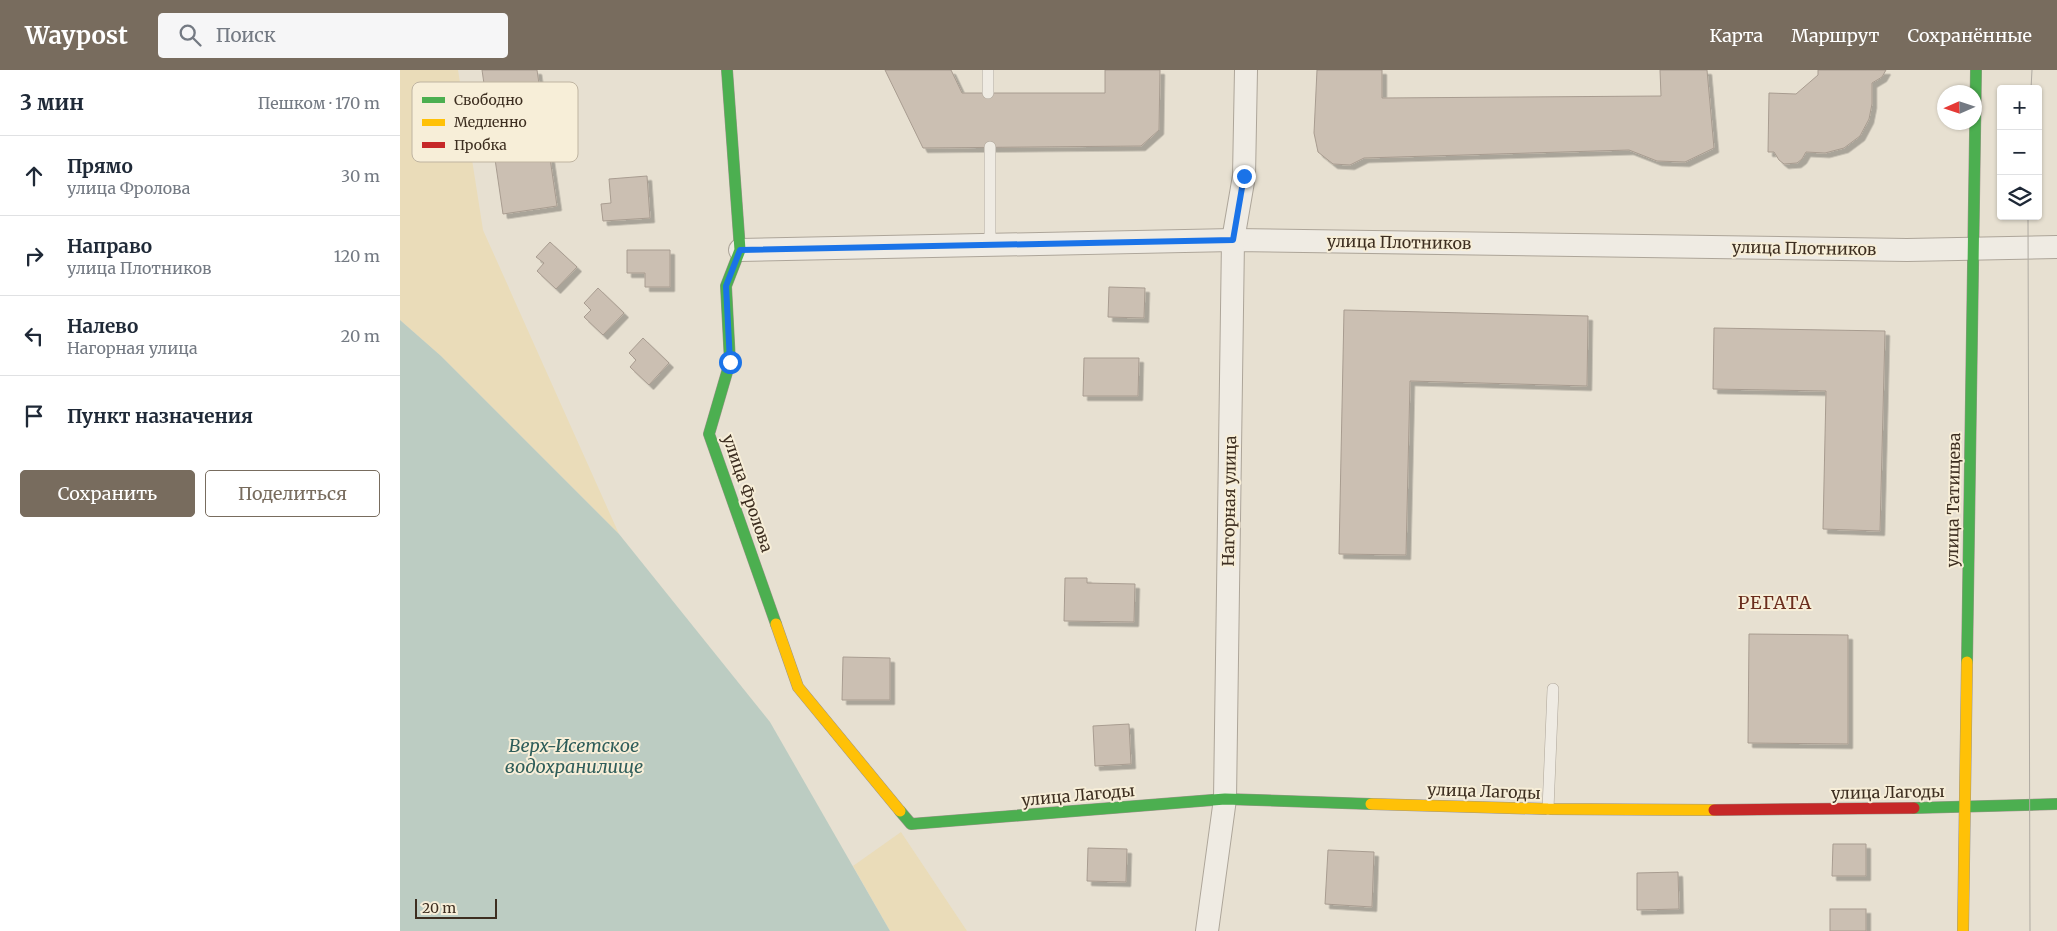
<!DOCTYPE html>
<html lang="ru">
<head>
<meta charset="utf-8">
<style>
  body { margin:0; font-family:Merriweather,serif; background:#f6f6f7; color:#1f2937 }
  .controls { position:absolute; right:15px; top:15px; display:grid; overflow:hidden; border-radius:5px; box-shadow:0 1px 4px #0004 }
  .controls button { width:45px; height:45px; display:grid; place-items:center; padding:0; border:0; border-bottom:1px solid #e0e1e3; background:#fff; color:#1f2937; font:25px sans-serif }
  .compass { position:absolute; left:1537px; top:15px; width:45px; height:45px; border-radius:50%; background:#fff; box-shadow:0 1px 4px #0004; rotate:267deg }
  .scale { position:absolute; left:15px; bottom:12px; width:82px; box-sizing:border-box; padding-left:5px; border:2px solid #3d2e20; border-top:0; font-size:14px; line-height:18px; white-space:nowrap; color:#3d2e20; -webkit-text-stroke:4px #f7eed8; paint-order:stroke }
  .stop { position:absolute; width:15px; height:15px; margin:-11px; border:4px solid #1a73e8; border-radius:50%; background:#fff }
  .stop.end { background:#1a73e8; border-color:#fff; box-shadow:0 1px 5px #0008 }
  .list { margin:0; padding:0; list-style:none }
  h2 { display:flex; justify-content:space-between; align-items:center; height:65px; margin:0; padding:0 20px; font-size:21px }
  h2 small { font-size:16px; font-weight:400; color:#747a83 }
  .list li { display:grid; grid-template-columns:32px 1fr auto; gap:15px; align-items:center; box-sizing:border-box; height:80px; padding:0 20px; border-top:1px solid #e0e1e3 }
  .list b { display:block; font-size:19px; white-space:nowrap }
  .list p { margin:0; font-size:16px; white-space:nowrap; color:#747a83 }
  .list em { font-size:16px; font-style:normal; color:#747a83 }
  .actions { display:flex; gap:10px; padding:15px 20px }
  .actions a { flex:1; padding:11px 0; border:1px solid #786c5e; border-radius:5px; text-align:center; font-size:18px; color:#786c5e }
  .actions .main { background:#786c5e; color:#fff }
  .icon { flex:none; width:28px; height:28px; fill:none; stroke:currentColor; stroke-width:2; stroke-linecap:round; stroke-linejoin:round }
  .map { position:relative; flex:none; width:1657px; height:861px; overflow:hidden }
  header { display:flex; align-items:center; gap:30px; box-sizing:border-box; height:70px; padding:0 25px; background:#786c5e; color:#fff }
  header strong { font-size:24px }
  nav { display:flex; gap:28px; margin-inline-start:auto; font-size:18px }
  .search { width:350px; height:45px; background:#f6f6f7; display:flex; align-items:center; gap:12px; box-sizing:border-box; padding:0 18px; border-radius:5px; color:#747a83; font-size:19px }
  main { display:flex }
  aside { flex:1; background:#fff }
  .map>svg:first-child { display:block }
  .sand { fill:#eadcb9 }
  .water { fill:#bcccc2 }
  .building { fill:#cbbfb2; stroke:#a89c90; filter:url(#shadow) }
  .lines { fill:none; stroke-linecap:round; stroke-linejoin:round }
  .lane-casing { stroke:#ada599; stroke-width:12 }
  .street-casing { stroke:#ada599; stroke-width:24 }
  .fast-casing { stroke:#9c958a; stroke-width:12 }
  .slow-casing { stroke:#9c958a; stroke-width:12 }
  .jam-casing { stroke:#9c958a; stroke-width:12 }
  .lane { stroke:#efebe3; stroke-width:11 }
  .street { stroke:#efebe3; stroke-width:22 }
  .fast { stroke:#4caf50; stroke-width:11 }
  .slow { stroke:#ffc107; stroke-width:11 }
  .jam { stroke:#c62828; stroke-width:11 }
  .tram { stroke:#afaaa2; stroke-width:1 }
  .route { stroke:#1a73e8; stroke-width:6 }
  .labels { text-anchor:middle; stroke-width:4; stroke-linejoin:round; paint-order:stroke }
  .street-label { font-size:16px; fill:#3d2e20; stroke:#f7eed8 }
  .neighbourhood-label { font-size:18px; letter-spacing:1px; fill:#6b2e1e; stroke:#f7eed8 }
  .water-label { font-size:18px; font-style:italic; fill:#2f5d5a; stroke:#f7eed8 }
  .key { fill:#f7eed8; stroke:#bfb4a1; stroke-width:1 }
  .key-label { font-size:14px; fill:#3d2e20 }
</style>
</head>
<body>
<header>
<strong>Waypost</strong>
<div class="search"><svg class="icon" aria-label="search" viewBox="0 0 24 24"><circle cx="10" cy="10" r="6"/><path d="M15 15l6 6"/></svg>Поиск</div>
<nav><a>Карта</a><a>Маршрут</a><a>Сохранённые</a></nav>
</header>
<main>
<aside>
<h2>3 мин<small>Пешком · 170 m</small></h2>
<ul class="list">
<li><svg class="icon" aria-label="ahead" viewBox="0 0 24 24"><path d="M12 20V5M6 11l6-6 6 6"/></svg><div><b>Прямо</b><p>улица Фролова</p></div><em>30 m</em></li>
<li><svg class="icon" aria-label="right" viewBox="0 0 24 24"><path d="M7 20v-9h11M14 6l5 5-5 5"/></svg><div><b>Направо</b><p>улица Плотников</p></div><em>120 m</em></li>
<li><svg class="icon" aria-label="left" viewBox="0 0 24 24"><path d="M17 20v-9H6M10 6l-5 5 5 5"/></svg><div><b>Налево</b><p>Нагорная улица</p></div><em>20 m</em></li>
<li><svg class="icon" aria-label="arrive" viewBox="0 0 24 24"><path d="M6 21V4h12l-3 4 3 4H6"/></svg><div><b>Пункт назначения</b></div></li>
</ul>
<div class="actions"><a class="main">Сохранить</a><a>Поделиться</a></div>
</aside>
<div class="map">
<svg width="1657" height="861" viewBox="0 0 1657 861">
  <defs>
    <filter id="shadow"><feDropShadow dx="4.5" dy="4.5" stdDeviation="0" flood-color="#0004"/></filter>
  </defs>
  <rect width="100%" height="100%" fill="#e7e0d1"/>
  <!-- sand -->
  <g class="sand">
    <polygon points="0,0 58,0 83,160 219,464 41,286 0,250"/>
    <polygon points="501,762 567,861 490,861 453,796"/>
  </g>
  <!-- water -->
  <polygon class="water" points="0,250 41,286 219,464 370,652 490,861 0,861"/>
  <!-- building -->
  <g class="building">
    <polygon points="82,0 137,0 157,136 103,144"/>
    <polygon points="485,0 551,0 562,23 705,23 705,0 760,0 759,60 741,76 523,78"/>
    <polygon points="917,0 982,0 982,28 1261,26 1260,0 1307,0 1314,78 1285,92 1257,91 1229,80 964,88 950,95 933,94 918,82 914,63"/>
    <polygon points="1418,0 1486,0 1482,7 1472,13 1472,34 1469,49 1460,66 1444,78 1425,83 1406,82 1402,89 1397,93 1384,94 1379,90 1374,82 1368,82 1369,23 1396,24 1418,5"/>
    <polygon points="247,106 250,148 203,151 201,134 211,133 209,109"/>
    <polygon points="150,172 177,197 156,219 137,201 144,193 136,187"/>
    <polygon points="227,180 270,180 270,217 245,217 245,203 227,203"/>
    <polygon points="709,217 745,218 744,248 708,247"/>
    <polygon points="198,218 224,243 203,265 184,247 191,240 184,233"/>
    <polygon points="944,240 1188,246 1187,316 1010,311 1006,485 939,484"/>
    <polygon points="1314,258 1485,261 1480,461 1423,459 1426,321 1313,319"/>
    <polygon points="243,268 269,293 249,315 230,297 236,290 229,283"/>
    <polygon points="684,288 739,288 738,326 683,326"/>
    <polygon points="665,508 687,508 687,513 735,514 734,552 664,551"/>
    <polygon points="1349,564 1448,565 1448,674 1348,673"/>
    <polygon points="443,587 490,588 490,630 442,630"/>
    <polygon points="729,654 731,694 695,696 693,656"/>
    <polygon points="1433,774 1466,774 1466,806 1432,806"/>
    <polygon points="688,778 727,779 726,812 687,811"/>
    <polygon points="928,780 974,782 972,837 925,834"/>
    <polygon points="1278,802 1279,839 1237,840 1237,803"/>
    <rect x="1430" y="839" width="36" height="22"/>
  </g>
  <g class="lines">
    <!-- lane casing -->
    <g class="lane-casing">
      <g id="lane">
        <polyline points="588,0 588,23"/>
        <polyline points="590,77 590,174"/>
        <polyline points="1148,739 1153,619"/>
      </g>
    </g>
    <!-- street casing -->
    <g class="street-casing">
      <g id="street">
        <polyline points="340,180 833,170 1507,180 1657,177"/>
        <polyline points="807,861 825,729 833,170 844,106 846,0"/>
      </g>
    </g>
    <!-- fast casing -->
    <g class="fast-casing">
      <g id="fast">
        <polyline points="327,0 340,180 326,216 330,292 309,364 376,554"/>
        <polyline points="1567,592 1576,0"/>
        <polyline points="1514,738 1657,734"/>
        <polyline points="500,741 511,754 825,729 971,734"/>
      </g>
    </g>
    <!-- slow casing -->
    <g class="slow-casing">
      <g id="slow">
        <polyline points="376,554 398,617 500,741"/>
        <polyline points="971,734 1148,739 1314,740"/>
        <polyline points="1563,861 1567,592"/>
      </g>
    </g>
    <!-- jam casing -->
    <g class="jam-casing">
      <polyline id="jam" points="1314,740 1514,738"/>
    </g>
    <!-- lane -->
    <use href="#lane" class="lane"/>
    <!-- street -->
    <use href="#street" class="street"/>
    <!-- fast -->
    <use href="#fast" class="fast"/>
    <!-- slow -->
    <use href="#slow" class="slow"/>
    <!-- jam -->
    <use href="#jam" class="jam"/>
    <!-- tram -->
    <g class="tram">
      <polyline points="1631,19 1632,0"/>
      <polyline points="1628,146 1630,861"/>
    </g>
  </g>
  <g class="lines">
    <!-- route -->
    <polyline class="route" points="330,292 326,216 340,180 833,170 844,106"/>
  </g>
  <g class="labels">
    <!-- street labels -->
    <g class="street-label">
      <text transform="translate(999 172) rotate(1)" y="6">улица Плотников</text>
      <text transform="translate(1404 178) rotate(1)" y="6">улица Плотников</text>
      <text transform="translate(348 423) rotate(71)" y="6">улица Фролова</text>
      <text transform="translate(1553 430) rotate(-89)" y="6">улица Татищева</text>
      <text transform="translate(829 431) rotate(-89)" y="6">Нагорная улица</text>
      <text transform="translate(1084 721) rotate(2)" y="6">улица Лагоды</text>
      <text transform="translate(1488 722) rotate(-1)" y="6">улица Лагоды</text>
      <text transform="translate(678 725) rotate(-5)" y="6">улица Лагоды</text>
    </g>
    <!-- neighbourhood labels -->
    <g class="neighbourhood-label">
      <text x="1375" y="539">РЕГАТА</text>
    </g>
    <!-- water labels -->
    <g class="water-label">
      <text x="174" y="682">Верх-Исетское<tspan x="174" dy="21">водохранилище</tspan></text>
    </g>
  </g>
  <!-- legend -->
  <rect x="12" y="12" width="166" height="80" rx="8" class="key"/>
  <rect x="22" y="27" width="23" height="6" fill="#4caf50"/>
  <rect x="22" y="49" width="23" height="7" fill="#ffc107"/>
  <rect x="22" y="72" width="23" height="6" fill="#c62828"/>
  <g class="key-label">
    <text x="54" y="35">Свободно</text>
    <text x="54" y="57">Медленно</text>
    <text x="54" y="80">Пробка</text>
  </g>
</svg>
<div class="controls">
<button>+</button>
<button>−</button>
<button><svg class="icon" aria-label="layers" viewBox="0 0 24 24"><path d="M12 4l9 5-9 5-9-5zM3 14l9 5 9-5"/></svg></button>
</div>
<svg class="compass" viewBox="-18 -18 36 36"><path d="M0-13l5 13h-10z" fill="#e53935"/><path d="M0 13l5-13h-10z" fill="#747a83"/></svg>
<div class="scale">20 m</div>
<div class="stop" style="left:330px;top:292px"></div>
<div class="stop end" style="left:844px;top:106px"></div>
</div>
</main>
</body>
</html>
